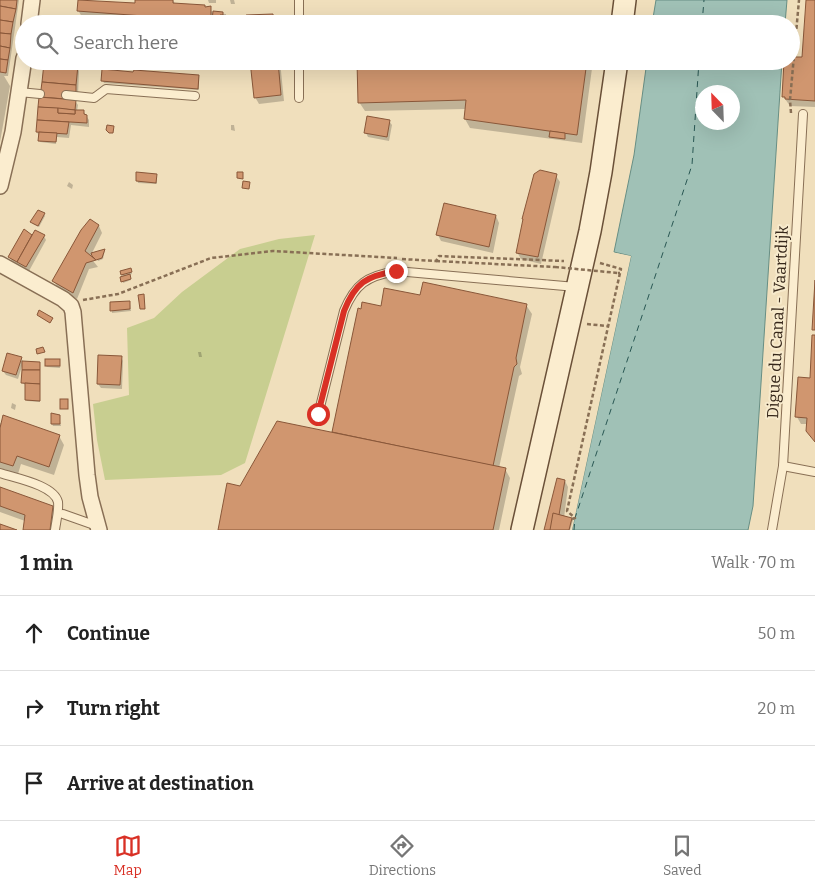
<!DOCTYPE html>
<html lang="en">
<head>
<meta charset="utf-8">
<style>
  body { margin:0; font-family:Bitter,serif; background:#f2f2f2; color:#222 }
  .compass { position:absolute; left:695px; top:85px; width:45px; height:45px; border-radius:50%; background:#fff; box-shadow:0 5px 20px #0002; rotate:337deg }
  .stop { position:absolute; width:15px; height:15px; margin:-11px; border:4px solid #d93025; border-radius:50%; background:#fff }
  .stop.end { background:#d93025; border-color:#fff; box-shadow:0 1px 5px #0008 }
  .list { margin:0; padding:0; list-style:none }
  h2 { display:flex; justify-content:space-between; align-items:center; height:65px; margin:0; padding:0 20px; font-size:21px }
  h2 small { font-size:16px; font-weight:400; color:#767676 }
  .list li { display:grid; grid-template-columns:32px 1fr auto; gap:15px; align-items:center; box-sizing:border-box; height:75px; padding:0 20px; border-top:1px solid #e0e0e0 }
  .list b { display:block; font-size:19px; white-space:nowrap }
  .list em { font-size:16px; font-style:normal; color:#767676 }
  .icon { flex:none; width:28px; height:28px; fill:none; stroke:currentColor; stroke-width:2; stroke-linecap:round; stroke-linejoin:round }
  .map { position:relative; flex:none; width:815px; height:530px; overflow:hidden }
  .search { position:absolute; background:#fff; box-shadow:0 5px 20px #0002; left:15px; right:15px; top:15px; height:55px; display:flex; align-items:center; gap:12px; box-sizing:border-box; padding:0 18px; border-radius:28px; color:#767676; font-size:19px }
  .sheet { height:290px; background:#fff }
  nav { display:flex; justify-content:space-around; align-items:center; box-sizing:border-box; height:70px; border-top:1px solid #e0e0e0; background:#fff; font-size:14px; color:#767676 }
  nav a { display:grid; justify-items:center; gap:2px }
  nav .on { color:#d93025 }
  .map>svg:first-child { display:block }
  .green { fill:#c8ce90 }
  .water { fill:#a0c1b6; stroke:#678e84; fill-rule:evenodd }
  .pier { fill:#f0dfbc }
  .shadow { fill:#0003 }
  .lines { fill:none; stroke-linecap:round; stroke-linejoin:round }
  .ferry { stroke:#295753; stroke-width:1; stroke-dasharray:6 5; stroke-linecap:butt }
  .building { fill:#d0966f; stroke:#895739 }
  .service-casing { stroke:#886f55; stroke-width:10 }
  .minor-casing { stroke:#886f55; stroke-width:18 }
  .secondary-casing { stroke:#6a5038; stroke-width:24 }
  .path { stroke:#886f55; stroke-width:2.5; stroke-dasharray:4 2.5; stroke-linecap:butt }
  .service { stroke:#fbedcf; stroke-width:8 }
  .minor { stroke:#fbedcf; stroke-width:15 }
  .secondary { stroke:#fbedcf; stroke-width:21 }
  .path-bridge { stroke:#886f55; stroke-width:2.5; stroke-dasharray:4 2.5; stroke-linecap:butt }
  .route { stroke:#d93025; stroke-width:6 }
  .labels { text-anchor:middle; stroke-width:4; stroke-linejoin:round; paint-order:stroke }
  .street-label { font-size:16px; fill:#36271a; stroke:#f7eacc }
</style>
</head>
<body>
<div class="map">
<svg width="815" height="530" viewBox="0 0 815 530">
  <rect width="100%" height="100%" fill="#f0dfbc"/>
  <!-- green -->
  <polygon class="green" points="315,235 245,463 221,475 105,480 97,440 93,404 129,395 127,328 154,318 182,292 240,249 279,239"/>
  <!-- water -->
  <g class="water">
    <polygon points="656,0 787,0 785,24 652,24"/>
    <path d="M647,61H782L753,506L748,530H572L631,256L614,252L634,155ZM702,92H732V122H702Z"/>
  </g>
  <!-- pier -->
  <polygon class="pier" points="611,252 631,256 572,530 570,530 628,258 613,255"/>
  <!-- shadow -->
  <g class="shadow">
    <polygon points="0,0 19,0 8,76 4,76 10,86 0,142"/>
    <polygon points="136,0 173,0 175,4 210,9 214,15 214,13 226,14 226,16 221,16 220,20 213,20 213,22 224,23 172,24 82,17 78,10 136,5"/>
    <polygon points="208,0 216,0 216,3 209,3"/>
    <polygon points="230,0 234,0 235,4 231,4"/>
    <polygon points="807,0 815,0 815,107 790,106 783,96 791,61 803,58"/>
    <polygon points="273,15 277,24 248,24"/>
    <polygon points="252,61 280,61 284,101 259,104 255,97"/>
    <polygon points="358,61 593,61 582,143 470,128 465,119 466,109 365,111 359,102"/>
    <polygon points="45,64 77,67 79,71 78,96 69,96 68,100 75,101 78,105 77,111 83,111 89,120 89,127 71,125 69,138 57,137 56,144 40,142 37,131 40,98"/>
    <polygon points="199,76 199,90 104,83 103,81"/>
    <polygon points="389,121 392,125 389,141 368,137 366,133"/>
    <polygon points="231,125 234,125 235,131 231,130"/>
    <polygon points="137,174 156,176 157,184 138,183"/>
    <polygon points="556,176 560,182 541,264 521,259 517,252"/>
    <polygon points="69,182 73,185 72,189 67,186"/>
    <polygon points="44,214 45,216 39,227 33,224 32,222"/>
    <polygon points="496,216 499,223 493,253 441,241 438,235"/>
    <polygon points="91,221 99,226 102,233 90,257 98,267 89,269 77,299 58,288 54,281"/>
    <polygon points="24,232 33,237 44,236 46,240 29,271 12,261 10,257"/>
    <polygon points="105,250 103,259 98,261 93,254"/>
    <polygon points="131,271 132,274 129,275 131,280 123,283 122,272"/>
    <polygon points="421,297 526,305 532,314 520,367 522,374 519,376 499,468 505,469 510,478 499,530 219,530 240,487 333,434 359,310 382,307"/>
    <polygon points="111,303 130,304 131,311 112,313"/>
    <polygon points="815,336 815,442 808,424 801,424 797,417 799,379 811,379"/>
    <polygon points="198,352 201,352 202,357 199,357"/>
    <polygon points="121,357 123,361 122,389 101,388 98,384"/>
    <polygon points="21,358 24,363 39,363 40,365 40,402 27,401 26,400 26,385 22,383 22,366 18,379 6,375 3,371"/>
    <polygon points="59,361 60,368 47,367 46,366"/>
    <polygon points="12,403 16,405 15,410 11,408"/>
    <polygon points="59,416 61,426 53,426 52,424"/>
    <polygon points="0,423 59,436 64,445 54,475 21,464 18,474 0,468"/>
    <polygon points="565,481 568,487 564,518 572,519 573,520 570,530 546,530"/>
    <polygon points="0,488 52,507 57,516 56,530 24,530 25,521 0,512"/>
  </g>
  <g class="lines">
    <!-- ferry -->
    <g class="ferry">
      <polyline points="702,24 704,0"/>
      <polyline points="574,530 575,518 692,165 699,61"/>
    </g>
  </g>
  <!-- building -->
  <g class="building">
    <polygon points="0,0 17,0 16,9 0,6"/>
    <polygon points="78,0 135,3 135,0 173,0 173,3 205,5 205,7 211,6 211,15 210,21 77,11"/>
    <polygon points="806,0 815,0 815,101 785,99 785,97 782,97 784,61 791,61 791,57 802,57"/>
    <polygon points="0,6 16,9 13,22 0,20"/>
    <polygon points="213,11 223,12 223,15 220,15 220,18 224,19 224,22 212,21"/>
    <polygon points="273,14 274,24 247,24 246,15"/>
    <polygon points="450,17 450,24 356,24 356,19"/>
    <polygon points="0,20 13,22 11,34 0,33"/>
    <polygon points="0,33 11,34 10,48 0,46"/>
    <polygon points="0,46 10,48 8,60 0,59"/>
    <polygon points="0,59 8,60 6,73 0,72"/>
    <polygon points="250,61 278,61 281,95 254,98"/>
    <polygon points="357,61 587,61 577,135 464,119 466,100 358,103"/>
    <polygon points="44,63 78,65 76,85 42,82"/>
    <polygon points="102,69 133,72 134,70 199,75 198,89 101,81"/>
    <polygon points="42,82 76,85 76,93 67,92 66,99 40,97"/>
    <polygon points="39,97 76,100 75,110 38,107"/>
    <polygon points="38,107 58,108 58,113 75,114 75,110 84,110 84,114 87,115 87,123 37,120"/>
    <polygon points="58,108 75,110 75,114 58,113"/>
    <polygon points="367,116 390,120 387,137 364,133"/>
    <polygon points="37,120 69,122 67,134 36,132"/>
    <polygon points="107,125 114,126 113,133 109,133 106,130"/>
    <polygon points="550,131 565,133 565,139 549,137"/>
    <polygon points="39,132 57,133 56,142 38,141"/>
    <polygon points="540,170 557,174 538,257 516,253 523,219 522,219 534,174"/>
    <polygon points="136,172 157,174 156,183 136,181"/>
    <polygon points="237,172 243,172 243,179 237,178"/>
    <polygon points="243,181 250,182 249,189 242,188"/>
    <polygon points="444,203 496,215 489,247 436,235"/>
    <polygon points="38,210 45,213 38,226 30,222"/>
    <polygon points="90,219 99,225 85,251 96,260 86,263 73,293 52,281 81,230"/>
    <polygon points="24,229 32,235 17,262 8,257"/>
    <polygon points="35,230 45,235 26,267 17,262"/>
    <polygon points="105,249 102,258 96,260 92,256 91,253"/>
    <polygon points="131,268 132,272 121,275 120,271"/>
    <polygon points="130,274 131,279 121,282 120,277"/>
    <polygon points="815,280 815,330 812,330"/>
    <polygon points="423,282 527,304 516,358 517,364 514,367 493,466 332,432 358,308 361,309 362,302 381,306 384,288 420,295"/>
    <polygon points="144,294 145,309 140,309 138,295"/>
    <polygon points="130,301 130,309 110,311 110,302"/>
    <polygon points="39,310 53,318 50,323 37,315"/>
    <polygon points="812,335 815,335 815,442 806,431 807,418 795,417 798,377 810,378"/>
    <polygon points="43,347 45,352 37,354 36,349"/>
    <polygon points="7,353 22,357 16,375 2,371"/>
    <polygon points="98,355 122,356 120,385 97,384"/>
    <rect x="45" y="359" width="15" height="7"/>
    <polygon points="22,361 40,362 40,370 22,370"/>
    <polygon points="22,370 40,370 40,384 21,383"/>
    <polygon points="25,383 40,384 40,401 25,400"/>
    <rect x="60" y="399" width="8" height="10"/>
    <polygon points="51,413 60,415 60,424 51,424"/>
    <polygon points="3,415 60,435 49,467 17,456 13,466 0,462 0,428"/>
    <polygon points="277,421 506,468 493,530 218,530 227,483 240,486"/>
    <polygon points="557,478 565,480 559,515 567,517 564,530 544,530"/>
    <polygon points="0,487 53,506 50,530 23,530 25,515 0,506"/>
    <polygon points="553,513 572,518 569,530 550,530"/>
    <polygon points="0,524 17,530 0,530"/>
  </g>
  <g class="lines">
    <!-- service casing -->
    <g class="service-casing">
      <g id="service">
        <polyline points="299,0 299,24"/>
        <polyline points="299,61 299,98"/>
        <polyline points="19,92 40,94"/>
        <polyline points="66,95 94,98 106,89 195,96"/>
        <path d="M318,415L344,311C355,284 367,276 396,271L576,287"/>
        <polyline points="783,466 815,472"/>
        <path d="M0,473C15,478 54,485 58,502C59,511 56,522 55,530"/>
        <polyline points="63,514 97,526"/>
        <polyline points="772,530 783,466 803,114"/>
      </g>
    </g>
    <!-- minor casing -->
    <g class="minor-casing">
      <g id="minor">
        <polyline points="29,24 32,0"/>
        <polyline points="0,186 13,132 24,58"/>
        <polyline points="0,264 63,299 71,306 73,312 87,475 90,497 99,530"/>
      </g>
    </g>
    <!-- secondary casing -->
    <g class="secondary-casing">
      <g id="secondary">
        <polyline points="622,24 625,0"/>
        <polyline points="522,530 590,231 601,172 617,61"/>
      </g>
    </g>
    <!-- path -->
    <g class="path">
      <polyline points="791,113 790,100 799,0"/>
      <polyline points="402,259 436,261 439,256 564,261"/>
      <polyline points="436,261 555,267"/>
      <polyline points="600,263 621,269 620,273 618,273"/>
      <polyline points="83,300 118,294 211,258 273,251 397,258"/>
      <polyline points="587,324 607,326"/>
      <polyline points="572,519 575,518 567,511 620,273"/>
    </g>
    <!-- service -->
    <use href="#service" class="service"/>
    <!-- minor -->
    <use href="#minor" class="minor"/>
    <!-- secondary -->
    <use href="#secondary" class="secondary"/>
    <!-- path-bridge -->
    <polyline class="path-bridge" points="555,267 618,273"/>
  </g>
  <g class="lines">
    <!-- route -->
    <path class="route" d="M318,414L344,311C355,283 366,276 396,271"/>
  </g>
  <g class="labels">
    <!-- street labels -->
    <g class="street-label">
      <text transform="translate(777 322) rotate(-87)" y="6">Digue du Canal - Vaartdijk</text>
    </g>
  </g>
</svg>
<svg class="compass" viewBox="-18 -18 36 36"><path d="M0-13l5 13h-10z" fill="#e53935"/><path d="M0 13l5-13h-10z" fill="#767676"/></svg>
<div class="stop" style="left:318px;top:414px"></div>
<div class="stop end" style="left:396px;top:271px"></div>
<div class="search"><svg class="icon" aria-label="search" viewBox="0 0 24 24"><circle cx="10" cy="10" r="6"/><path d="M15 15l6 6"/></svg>Search here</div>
</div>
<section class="sheet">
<h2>1 min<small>Walk · 70 m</small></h2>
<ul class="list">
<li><svg class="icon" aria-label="ahead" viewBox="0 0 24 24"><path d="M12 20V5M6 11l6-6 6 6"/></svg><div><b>Continue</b></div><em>50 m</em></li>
<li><svg class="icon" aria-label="right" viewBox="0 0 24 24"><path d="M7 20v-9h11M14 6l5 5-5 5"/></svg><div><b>Turn right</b></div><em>20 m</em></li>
<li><svg class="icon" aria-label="arrive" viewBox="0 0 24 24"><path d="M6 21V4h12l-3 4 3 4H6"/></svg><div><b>Arrive at destination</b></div></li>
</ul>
</section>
<nav>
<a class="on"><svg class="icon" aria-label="map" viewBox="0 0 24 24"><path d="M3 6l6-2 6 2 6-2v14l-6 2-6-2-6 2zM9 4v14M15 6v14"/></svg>Map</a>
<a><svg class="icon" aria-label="directions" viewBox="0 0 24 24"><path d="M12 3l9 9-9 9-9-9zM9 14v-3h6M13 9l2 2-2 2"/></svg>Directions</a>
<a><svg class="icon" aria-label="saved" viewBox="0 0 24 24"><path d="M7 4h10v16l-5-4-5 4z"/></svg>Saved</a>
</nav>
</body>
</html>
